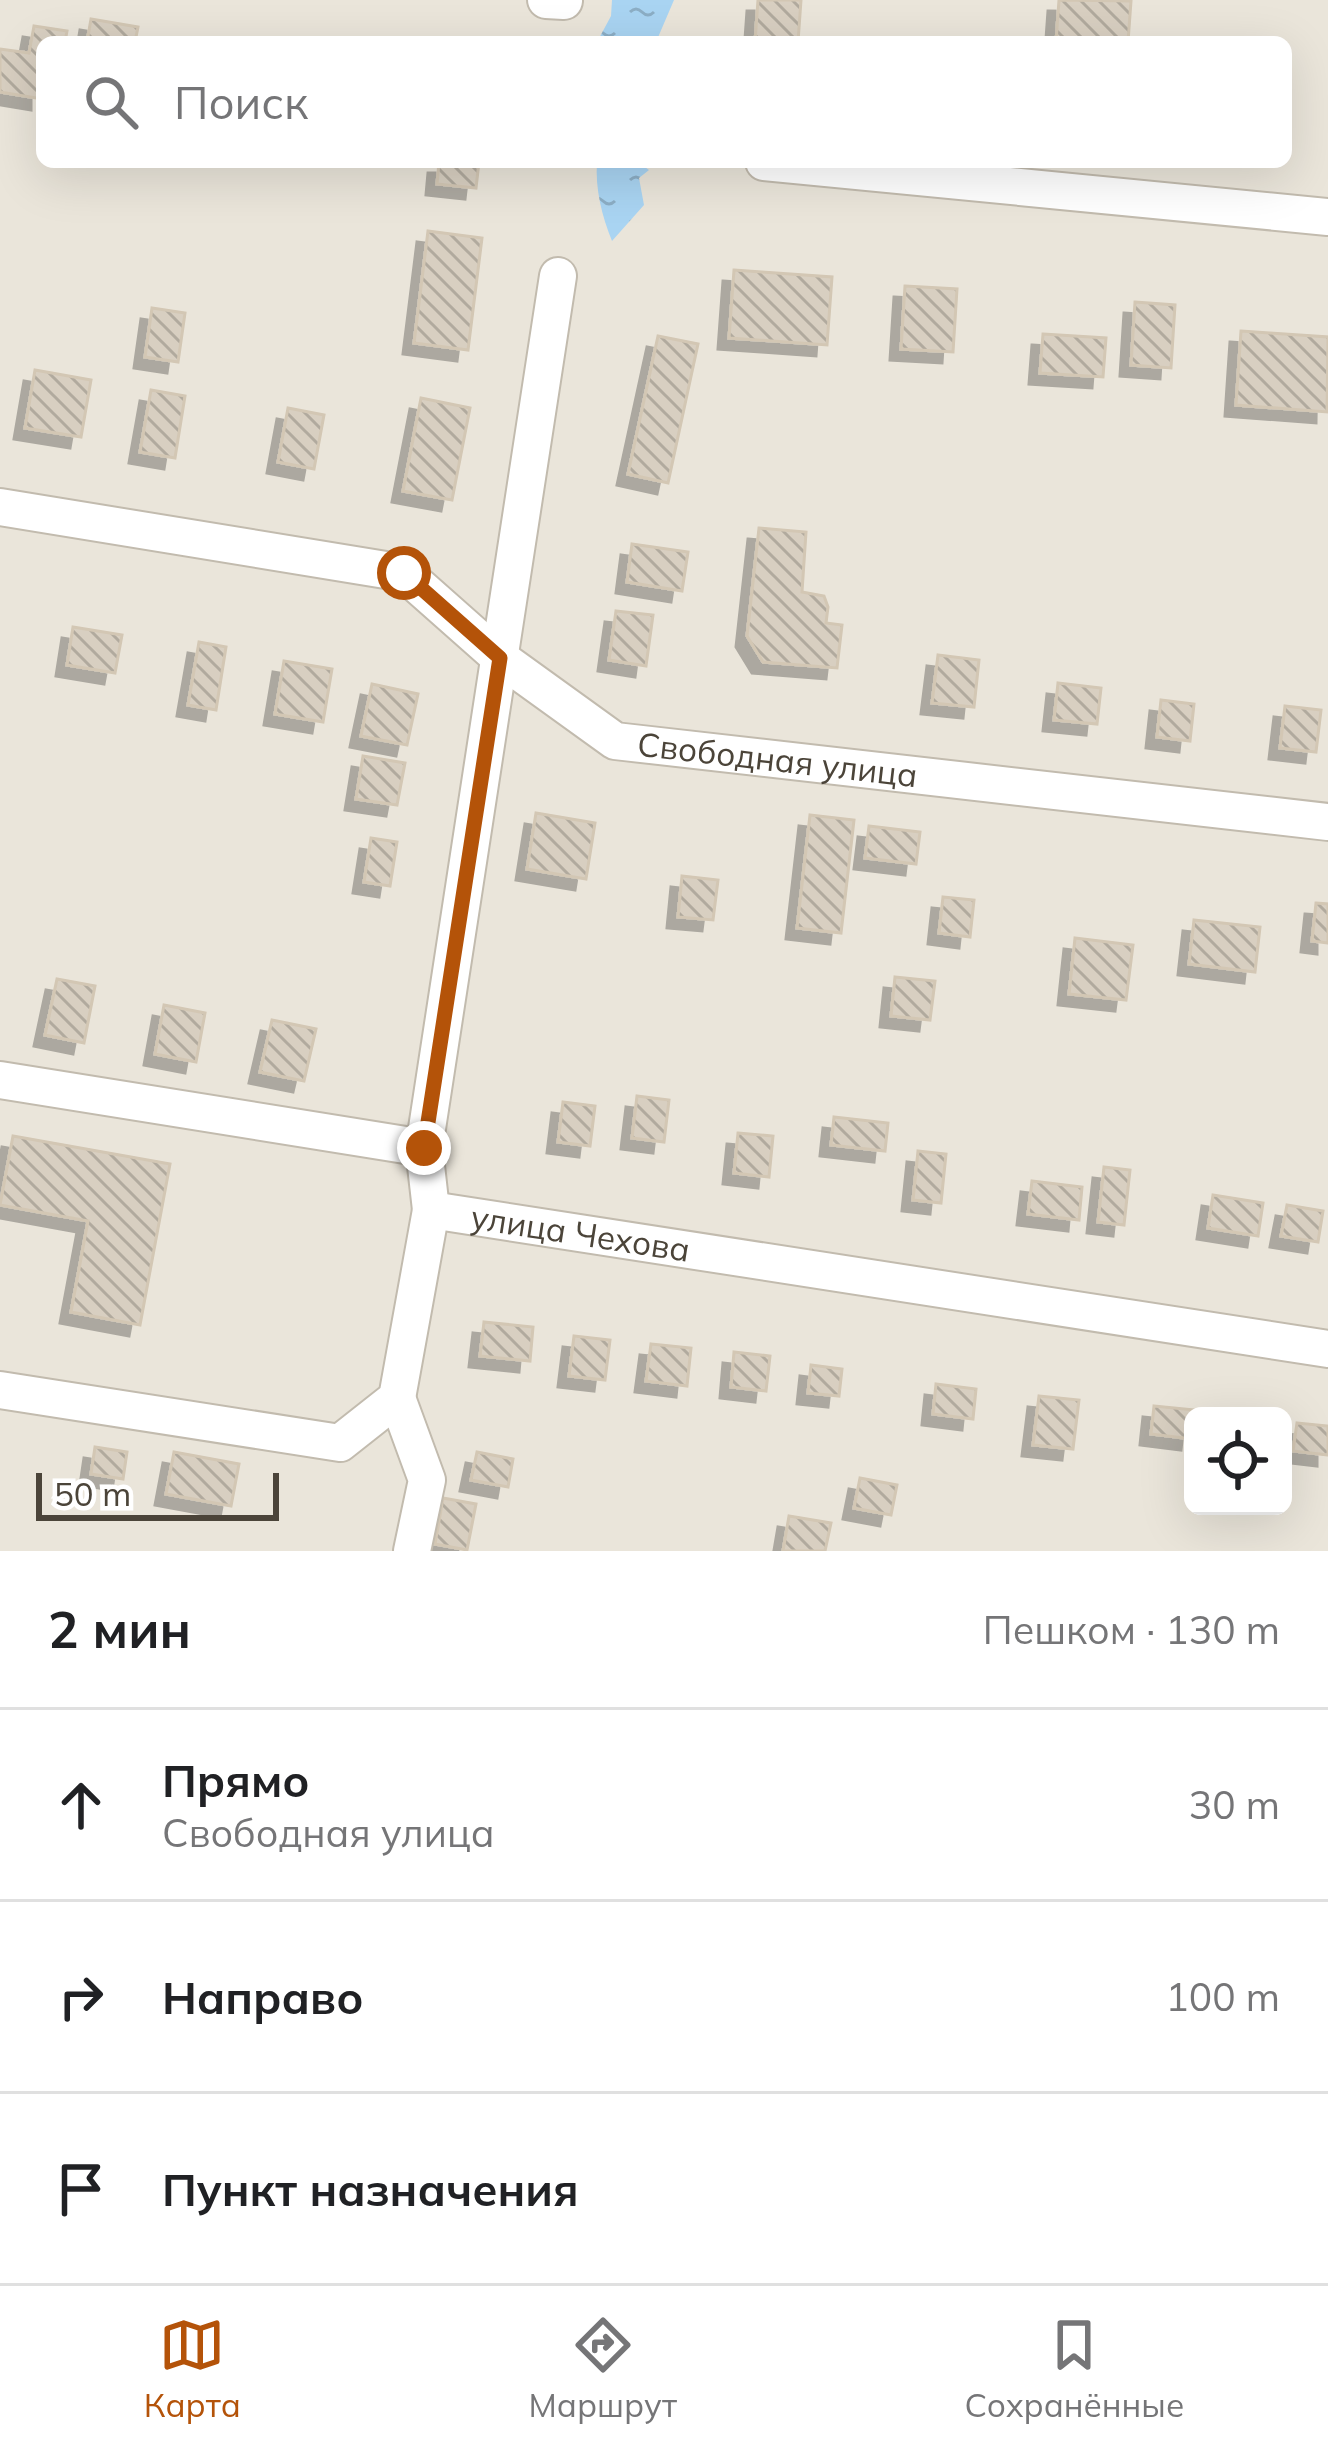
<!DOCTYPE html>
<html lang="ru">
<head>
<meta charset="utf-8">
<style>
  body { margin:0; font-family:Mulish,sans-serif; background:#f2f2f2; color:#202124 }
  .controls { position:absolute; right:36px; bottom:36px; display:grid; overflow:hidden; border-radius:18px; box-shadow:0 12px 48px #0002 }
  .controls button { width:108px; height:108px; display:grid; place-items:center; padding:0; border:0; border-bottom:3px solid #e0e0e0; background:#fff; color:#202124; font:60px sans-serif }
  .scale { position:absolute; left:36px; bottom:30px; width:243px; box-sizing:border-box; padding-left:12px; border:6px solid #4b4439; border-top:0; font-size:33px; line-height:42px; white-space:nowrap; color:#4b4439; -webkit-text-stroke:9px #fff; paint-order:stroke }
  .stop { position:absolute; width:36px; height:36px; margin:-27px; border:9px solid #b45309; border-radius:50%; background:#fff }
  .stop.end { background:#b45309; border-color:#fff; box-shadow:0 3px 12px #0008 }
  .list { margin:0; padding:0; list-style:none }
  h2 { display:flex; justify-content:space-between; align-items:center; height:156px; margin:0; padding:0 48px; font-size:51px }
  h2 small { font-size:39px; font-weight:400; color:#757577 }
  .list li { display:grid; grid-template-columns:78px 1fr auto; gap:36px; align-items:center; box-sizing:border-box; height:192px; padding:0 48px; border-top:3px solid #e0e0e0 }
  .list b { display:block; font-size:45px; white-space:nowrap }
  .list p { margin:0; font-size:39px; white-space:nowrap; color:#757577 }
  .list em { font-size:39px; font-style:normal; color:#757577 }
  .icon { flex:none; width:66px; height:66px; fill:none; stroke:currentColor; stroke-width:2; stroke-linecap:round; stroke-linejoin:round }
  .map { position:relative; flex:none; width:1328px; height:1551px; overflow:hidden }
  .search { position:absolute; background:#fff; box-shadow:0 12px 48px #0002; left:36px; right:36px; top:36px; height:132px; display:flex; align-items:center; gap:30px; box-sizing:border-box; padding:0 42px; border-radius:18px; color:#757577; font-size:45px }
  .sheet { height:732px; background:#fff }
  nav { display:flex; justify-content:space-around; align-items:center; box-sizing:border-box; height:168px; border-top:3px solid #e0e0e0; background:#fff; font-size:33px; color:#757577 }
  nav a { display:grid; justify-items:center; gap:6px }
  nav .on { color:#b45309 }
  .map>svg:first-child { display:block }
  .residential { fill:#eae5da; fill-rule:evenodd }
  .water { fill:url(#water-ripples) }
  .building { fill:url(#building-back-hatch); stroke:#d3c7b4; stroke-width:3; filter:url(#shadow) }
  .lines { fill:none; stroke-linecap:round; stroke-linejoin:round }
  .minor-casing { stroke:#c2bbae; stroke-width:40 }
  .minor { stroke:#fff; stroke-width:36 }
  .route { stroke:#b45309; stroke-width:15 }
  .labels { text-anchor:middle; stroke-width:12; stroke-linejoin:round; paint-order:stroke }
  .street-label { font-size:33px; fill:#4b4439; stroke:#fff }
</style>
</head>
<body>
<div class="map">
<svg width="1328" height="1551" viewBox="0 0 1328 1551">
  <defs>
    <pattern id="water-ripples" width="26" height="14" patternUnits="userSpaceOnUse" patternTransform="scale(3)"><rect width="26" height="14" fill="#a9d4f2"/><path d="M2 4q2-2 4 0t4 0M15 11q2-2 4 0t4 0" fill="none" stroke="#8caec5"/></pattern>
    <pattern id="building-back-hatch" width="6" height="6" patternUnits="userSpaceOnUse" patternTransform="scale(3)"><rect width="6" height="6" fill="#d8cfc1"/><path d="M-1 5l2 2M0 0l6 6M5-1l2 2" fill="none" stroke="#b1aa9e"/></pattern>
    <filter id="shadow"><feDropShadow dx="-11" dy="11" stdDeviation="0" flood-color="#0004"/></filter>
  </defs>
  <rect width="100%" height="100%" fill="#f6f3ec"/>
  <!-- residential -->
  <path class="residential" d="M0,0H1328V1551H0ZM42,42H1286V162H42ZM1193,1416H1283V1506H1193Z"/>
  <!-- water -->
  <g class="water">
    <polygon points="612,0 674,0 656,42 597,42 611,16"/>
    <path d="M597,162H638L649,170L639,178L644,205L612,241C602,216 595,189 597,162Z"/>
  </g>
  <!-- building -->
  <g class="building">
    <polygon points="758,0 801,0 798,42 755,42"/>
    <polygon points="1059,0 1131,1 1128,42 1056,42"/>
    <polygon points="91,19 138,27 135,42 87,42"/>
    <polygon points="34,26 67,31 65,42 42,42 42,99 0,92 0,49 29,53"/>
    <polygon points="439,162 479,162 476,188 437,184"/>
    <polygon points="428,231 482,238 468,350 414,343"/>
    <polygon points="734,270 832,277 827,345 729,338"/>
    <polygon points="905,286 957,289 953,352 901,349"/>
    <polygon points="1135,302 1175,305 1171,368 1131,365"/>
    <polygon points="152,308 185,313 178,362 145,357"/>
    <polygon points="1241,331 1328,337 1327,412 1236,405"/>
    <polygon points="1043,334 1106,338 1103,377 1040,373"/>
    <polygon points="658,336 698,344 668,483 628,474"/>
    <polygon points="35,370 91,380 81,437 25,428"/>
    <polygon points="151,390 185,396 175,458 140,452"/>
    <polygon points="421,398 470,408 452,500 403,491"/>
    <polygon points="288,408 324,415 314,469 278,462"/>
    <polygon points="759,528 806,532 802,592 824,596 828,607 826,623 842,625 837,668 763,662 747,636"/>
    <polygon points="632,544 688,552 682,591 627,582"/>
    <polygon points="616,611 653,615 646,666 609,660"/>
    <polygon points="73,627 122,635 115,673 67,665"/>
    <polygon points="199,642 226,647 216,710 188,705"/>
    <polygon points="938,655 979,660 974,707 932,703"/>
    <polygon points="284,661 332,669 323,722 275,714"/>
    <polygon points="1058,683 1101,688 1097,724 1054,720"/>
    <polygon points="372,684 418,694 407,745 361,736"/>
    <polygon points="1161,700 1194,704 1190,741 1157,737"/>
    <polygon points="1285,706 1321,710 1316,752 1280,748"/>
    <polygon points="363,756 405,763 397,805 356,799"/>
    <polygon points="536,813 595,823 586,879 527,869"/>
    <polygon points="810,815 854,820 841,933 797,928"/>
    <polygon points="869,826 920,832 916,864 865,858"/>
    <polygon points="371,838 397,842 390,886 364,882"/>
    <polygon points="682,876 718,880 713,920 678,917"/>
    <polygon points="943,897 974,900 970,937 939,933"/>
    <polygon points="1316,903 1328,904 1328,943 1312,941"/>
    <polygon points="1194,920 1260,927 1255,972 1189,964"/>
    <polygon points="1075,938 1133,945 1126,1000 1069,994"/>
    <polygon points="895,977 935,981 930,1020 891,1016"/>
    <polygon points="57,979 95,986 84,1043 45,1035"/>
    <polygon points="164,1005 205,1013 196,1062 155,1054"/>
    <polygon points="272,1020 316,1029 304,1081 260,1072"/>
    <polygon points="637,1096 669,1100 664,1142 632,1138"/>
    <polygon points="563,1102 595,1106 590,1146 558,1142"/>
    <polygon points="834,1117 888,1123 885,1151 831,1145"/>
    <polygon points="738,1133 773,1136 769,1177 734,1173"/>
    <polygon points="13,1136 170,1164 140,1325 71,1312 88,1221 0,1205"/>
    <polygon points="918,1151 946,1154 941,1203 913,1200"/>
    <polygon points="1104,1167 1130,1170 1124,1225 1098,1222"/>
    <polygon points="1032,1181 1082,1187 1079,1220 1028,1214"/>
    <polygon points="1213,1195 1263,1203 1258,1236 1208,1228"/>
    <polygon points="1287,1205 1323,1211 1318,1242 1281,1236"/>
    <polygon points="484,1322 533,1327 530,1361 480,1356"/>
    <polygon points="574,1336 610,1340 605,1380 569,1376"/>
    <polygon points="651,1344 691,1348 687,1386 646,1381"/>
    <polygon points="734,1352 770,1356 766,1391 731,1387"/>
    <polygon points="811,1365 842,1369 839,1396 808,1393"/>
    <polygon points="936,1384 976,1389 973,1419 933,1414"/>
    <polygon points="1039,1396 1079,1400 1073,1449 1033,1445"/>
    <polygon points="1154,1406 1195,1410 1192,1439 1151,1434"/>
    <polygon points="1297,1423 1328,1426 1328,1455 1293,1451"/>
    <polygon points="95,1447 127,1452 123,1479 91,1474"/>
    <polygon points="174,1452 239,1464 231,1506 166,1494"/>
    <polygon points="477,1452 513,1459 508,1487 471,1480"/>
    <polygon points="860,1478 897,1485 891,1515 854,1508"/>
    <polygon points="443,1498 476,1504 467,1550 435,1544"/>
    <polygon points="789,1516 831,1523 825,1551 783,1551"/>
  </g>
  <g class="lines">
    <!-- minor casing -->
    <g class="minor-casing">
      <g id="minor">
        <polyline points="546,0 564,1"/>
        <polyline points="764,162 1328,217"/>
        <path id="s1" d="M0,507L404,573L500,658L615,741L1328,822"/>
        <polyline points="0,1080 424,1148"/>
        <polyline points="431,1210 424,1148 558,276"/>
        <path id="s2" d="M0,1390L340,1443L397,1398L431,1210L1328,1349"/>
        <polyline points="397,1398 427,1480 412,1551"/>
      </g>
    </g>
    <!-- minor -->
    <use href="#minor" class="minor"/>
  </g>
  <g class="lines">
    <!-- route -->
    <polyline class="route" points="404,573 500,658 424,1148"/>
  </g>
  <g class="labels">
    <!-- street labels -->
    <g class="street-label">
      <text dy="12" stroke="none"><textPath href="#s1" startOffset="843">Свободная улица</textPath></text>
      <text dy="12" stroke="none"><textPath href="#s2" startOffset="759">улица Чехова</textPath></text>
    </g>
  </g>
</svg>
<div class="controls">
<button><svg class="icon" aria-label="locate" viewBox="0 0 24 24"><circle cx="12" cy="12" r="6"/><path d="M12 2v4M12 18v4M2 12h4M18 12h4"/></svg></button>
</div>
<div class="scale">50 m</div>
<div class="stop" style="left:404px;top:573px"></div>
<div class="stop end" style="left:424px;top:1148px"></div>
<div class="search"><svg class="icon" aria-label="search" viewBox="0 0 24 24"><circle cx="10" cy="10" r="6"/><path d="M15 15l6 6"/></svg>Поиск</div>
</div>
<section class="sheet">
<h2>2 мин<small>Пешком · 130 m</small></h2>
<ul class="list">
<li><svg class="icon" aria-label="ahead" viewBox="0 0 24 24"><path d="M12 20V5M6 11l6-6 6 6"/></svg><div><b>Прямо</b><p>Свободная улица</p></div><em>30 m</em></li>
<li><svg class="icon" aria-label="right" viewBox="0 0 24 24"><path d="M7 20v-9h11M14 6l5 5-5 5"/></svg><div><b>Направо</b></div><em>100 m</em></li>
<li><svg class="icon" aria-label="arrive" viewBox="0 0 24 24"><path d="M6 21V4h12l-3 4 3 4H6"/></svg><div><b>Пункт назначения</b></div></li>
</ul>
</section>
<nav>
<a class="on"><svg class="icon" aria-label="map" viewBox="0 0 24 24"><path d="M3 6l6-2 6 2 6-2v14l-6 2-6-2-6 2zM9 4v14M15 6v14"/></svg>Карта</a>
<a><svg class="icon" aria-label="directions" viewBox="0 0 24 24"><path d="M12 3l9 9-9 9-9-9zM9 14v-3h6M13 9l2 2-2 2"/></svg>Маршрут</a>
<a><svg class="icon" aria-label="saved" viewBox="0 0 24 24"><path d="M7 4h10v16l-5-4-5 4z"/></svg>Сохранённые</a>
</nav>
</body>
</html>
